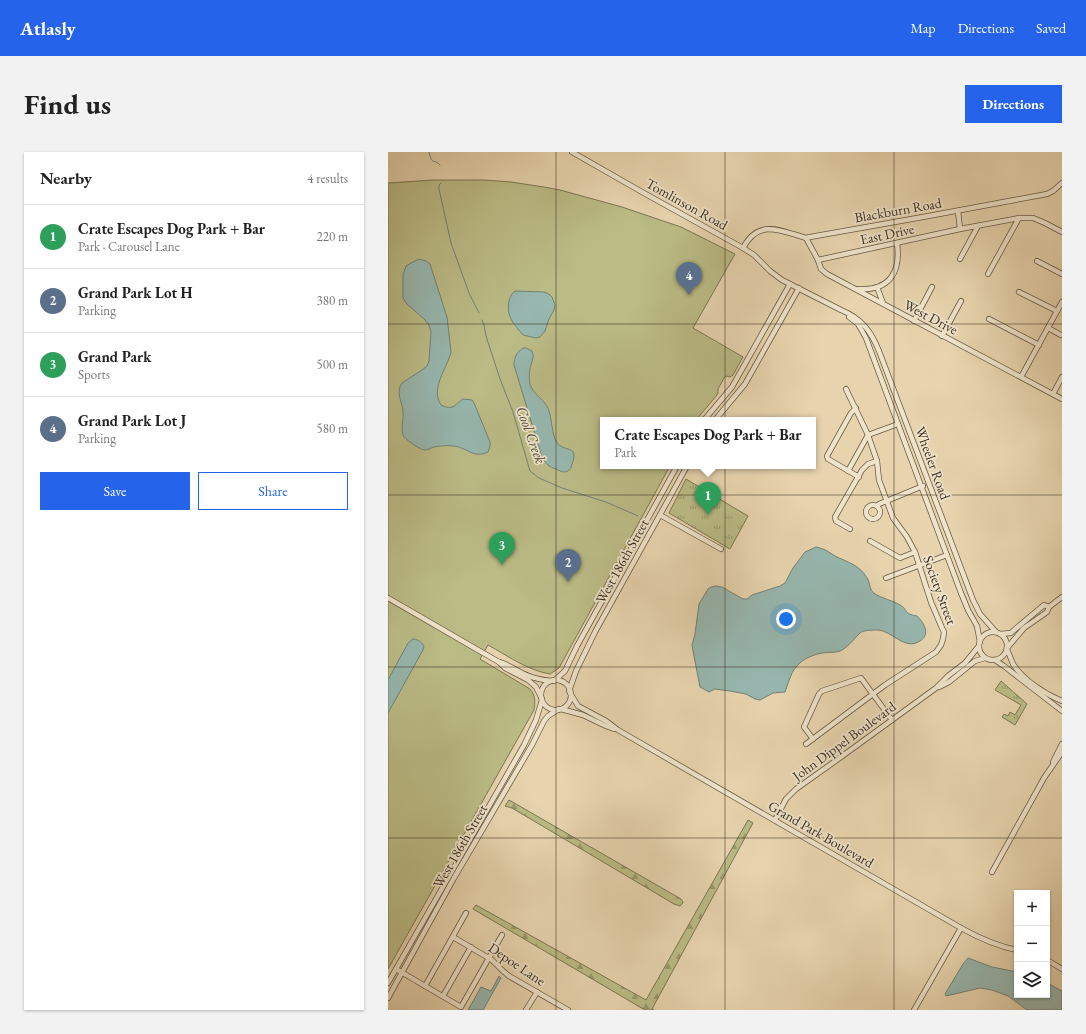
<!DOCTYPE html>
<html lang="en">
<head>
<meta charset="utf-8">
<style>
  body { margin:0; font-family:"EB Garamond",serif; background:#f2f2f2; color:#222 }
  .controls { position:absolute; right:12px; bottom:12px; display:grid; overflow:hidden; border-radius:0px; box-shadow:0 1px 3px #0004 }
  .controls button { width:36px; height:36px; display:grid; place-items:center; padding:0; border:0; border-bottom:1px solid #e0e0e0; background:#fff; color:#222; font:20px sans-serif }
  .you { position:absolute; left:398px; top:467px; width:14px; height:14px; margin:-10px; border:3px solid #fff; border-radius:50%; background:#1a73e8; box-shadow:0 0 0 6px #1a73e833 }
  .badge { display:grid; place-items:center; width:26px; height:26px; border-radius:50%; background:#2563eb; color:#fff; font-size:13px; font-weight:700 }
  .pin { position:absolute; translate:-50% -33px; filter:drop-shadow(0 1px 2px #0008) }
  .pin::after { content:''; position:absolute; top:21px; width:14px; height:12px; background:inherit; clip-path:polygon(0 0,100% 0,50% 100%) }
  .popup { position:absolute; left:212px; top:265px; width:216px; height:52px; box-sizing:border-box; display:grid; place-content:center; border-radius:0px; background:#fff; filter:drop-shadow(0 1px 3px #0005); font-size:13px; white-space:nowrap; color:#767676 }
  .popup b { font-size:15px; color:#222 }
  .popup::after { content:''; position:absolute; left:50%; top:100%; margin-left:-8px; border:8px solid transparent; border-top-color:#fff }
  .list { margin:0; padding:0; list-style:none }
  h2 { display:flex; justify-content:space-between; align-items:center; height:52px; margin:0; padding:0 16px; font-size:17px }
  h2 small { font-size:13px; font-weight:400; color:#767676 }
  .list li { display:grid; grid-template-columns:26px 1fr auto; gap:12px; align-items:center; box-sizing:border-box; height:64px; padding:0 16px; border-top:1px solid #e0e0e0 }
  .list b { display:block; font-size:15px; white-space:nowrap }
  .list p { margin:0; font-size:13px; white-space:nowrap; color:#767676 }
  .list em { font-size:13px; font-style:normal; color:#767676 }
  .actions { display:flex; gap:8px; padding:12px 16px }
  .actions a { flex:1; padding:9px 0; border:1px solid #2563eb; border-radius:0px; text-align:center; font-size:14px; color:#2563eb }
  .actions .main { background:#2563eb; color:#fff }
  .icon { flex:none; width:22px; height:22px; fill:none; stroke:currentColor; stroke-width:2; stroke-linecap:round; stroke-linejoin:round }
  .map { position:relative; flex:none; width:674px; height:858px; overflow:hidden; border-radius:0px }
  header { display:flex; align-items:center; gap:24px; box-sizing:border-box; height:56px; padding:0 20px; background:#2563eb; color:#fff }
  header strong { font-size:19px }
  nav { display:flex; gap:22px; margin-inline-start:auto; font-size:14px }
  .intro { display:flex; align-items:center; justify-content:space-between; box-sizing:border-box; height:96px; padding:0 24px }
  h1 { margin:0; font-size:28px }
  .button { padding:10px 18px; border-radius:0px; background:#2563eb; color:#fff; font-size:14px; font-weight:700 }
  main { display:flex; gap:24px; padding:0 24px }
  aside { flex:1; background:#fff; border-radius:0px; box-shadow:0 1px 3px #0004 }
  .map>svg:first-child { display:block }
  .forest { fill:url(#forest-firs); stroke:#7c7654 }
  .park { fill:url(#park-tufts); stroke:#7c7654 }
  .pitch { fill:#bbbb86; stroke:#7c7654 }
  .water { fill:#97b7af; stroke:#738177 }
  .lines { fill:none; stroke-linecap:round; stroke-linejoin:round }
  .stream { stroke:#738177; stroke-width:1 }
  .minor-casing { stroke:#675946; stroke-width:6 }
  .minor { stroke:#efe3ca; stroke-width:4.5 }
  .grid { fill:none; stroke:#3c3023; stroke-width:1; stroke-opacity:0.55 }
  .labels { text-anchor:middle; stroke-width:3.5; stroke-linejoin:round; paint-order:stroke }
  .street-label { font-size:14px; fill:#3c3023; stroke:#efe3ca }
  .water-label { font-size:15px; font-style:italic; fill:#4e4b3f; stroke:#efe3ca }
</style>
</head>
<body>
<header>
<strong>Atlasly</strong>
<nav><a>Map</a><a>Directions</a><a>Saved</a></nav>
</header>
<div class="intro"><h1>Find us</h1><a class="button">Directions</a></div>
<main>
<aside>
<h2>Nearby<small>4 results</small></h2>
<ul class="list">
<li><span class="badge" style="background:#2e9e5b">1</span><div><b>Crate Escapes Dog Park + Bar</b><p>Park · Carousel Lane</p></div><em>220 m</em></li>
<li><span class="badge" style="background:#5c6f8a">2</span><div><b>Grand Park Lot H</b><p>Parking</p></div><em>380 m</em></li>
<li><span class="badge" style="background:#2e9e5b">3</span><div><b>Grand Park</b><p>Sports</p></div><em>500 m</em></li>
<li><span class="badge" style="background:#5c6f8a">4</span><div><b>Grand Park Lot J</b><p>Parking</p></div><em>580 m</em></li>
</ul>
<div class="actions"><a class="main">Save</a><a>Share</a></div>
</aside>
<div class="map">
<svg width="674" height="858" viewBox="0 0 674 858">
  <defs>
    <pattern id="forest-firs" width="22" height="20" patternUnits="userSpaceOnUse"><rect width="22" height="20" fill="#bbbb86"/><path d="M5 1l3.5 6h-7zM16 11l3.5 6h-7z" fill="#99986d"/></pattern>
    <pattern id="park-tufts" width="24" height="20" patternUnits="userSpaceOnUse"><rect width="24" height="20" fill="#bbbb86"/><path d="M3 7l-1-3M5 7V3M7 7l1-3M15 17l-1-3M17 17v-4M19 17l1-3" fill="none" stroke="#99986d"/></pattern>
  </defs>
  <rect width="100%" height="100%" fill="#e7d4ae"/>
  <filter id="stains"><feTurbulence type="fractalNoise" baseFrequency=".005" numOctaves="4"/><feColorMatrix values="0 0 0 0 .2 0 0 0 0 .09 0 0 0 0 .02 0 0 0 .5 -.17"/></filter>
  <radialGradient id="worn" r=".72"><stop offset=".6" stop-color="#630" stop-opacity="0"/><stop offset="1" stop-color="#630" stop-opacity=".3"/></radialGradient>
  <!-- forest -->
  <g class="forest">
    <polygon points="121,648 293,747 295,750 294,752 292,754 286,752 124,656 117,654"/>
    <polygon points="360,668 365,671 264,857 266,858 257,858 85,757 88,753 258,848"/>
  </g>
  <!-- park -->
  <g class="park">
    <polygon points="298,327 360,364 342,397 281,361"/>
    <polygon points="613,529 639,552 627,573 614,565 616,562 620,564 622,560 627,563 633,553 607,538"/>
  </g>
  <!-- pitch -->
  <path class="pitch" d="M46,28H96L123,30L156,35L172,38L234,55L293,75L347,102L305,176L355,205L345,223L342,225L338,224L336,226L330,237V241L329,243L308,268H215V314H282L171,516L162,522C139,518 120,504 100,493L92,507L142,537C148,544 147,550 146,558L0,817V31Z"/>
  <!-- water -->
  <g class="water">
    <path d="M31,107L38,109L42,112L59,165L63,200C59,217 42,236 53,253C65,259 66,253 75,247L84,248L86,251L102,290V294L100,300C85,307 79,295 65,294C59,293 52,294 46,295C43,296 40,298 37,298C32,298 20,289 16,285C12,280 16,265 15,258C13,248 8,240 14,231L34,218L39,214L41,209L43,180L41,173L37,168L18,151L15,146V122L17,117L18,114L23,111Z"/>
    <path d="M127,139L156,140L161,142L164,145L167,153L166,158L161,167L157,179L152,185L148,186L135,183C131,178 126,173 123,167C119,160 119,144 127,139Z"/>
    <path d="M135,196H138L144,199C147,206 143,210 142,217C141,221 141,227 142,232C145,242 154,246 159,254C164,264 163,276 167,287C172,300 186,294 186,303C186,306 185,310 184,312C182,322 175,321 168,317C165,316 162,315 160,313C158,311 156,308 154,305L126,213C126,205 129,200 135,196Z"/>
    <path d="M428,395C437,397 439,399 447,404C459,410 472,413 479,426C483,431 480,437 487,442C495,447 504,448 512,453C520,457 515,462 529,464C536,471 543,482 532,489C517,499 504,479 490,478C485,478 475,478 472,481C470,482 470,484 468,485C464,490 457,497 452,499C446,501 440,500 434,501C419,504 407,511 402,526C400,531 399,535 397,540L385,541L372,548L367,547L358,542L342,539L327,537L321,540L312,535L305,499L304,493L307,482L311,452L320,437L323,435L328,434L334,435L355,447H359L364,443L392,434L397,431L405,416L417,400Z"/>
    <path d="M25,487C30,487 33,490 36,494L35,498L0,561V528L20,491Z"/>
    <polygon points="580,806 604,815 629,820 629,843 659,843 659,831 674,839 674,858 639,858 620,844 604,838 592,836 558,844 557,842 575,812"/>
    <polygon points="111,824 113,826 95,858 80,858 93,835 103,839"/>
  </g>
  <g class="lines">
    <!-- stream -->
    <g class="stream">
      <path d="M41,0C44,14 46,6 52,13"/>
      <polyline points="53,31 51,33 51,37 63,91 81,141 91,161"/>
      <polyline points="94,168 96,173 98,184 112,227 125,260 142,319 151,326 174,336 218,350 250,364"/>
    </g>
    <!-- minor casing -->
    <g class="minor-casing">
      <g id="minor">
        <path d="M184,0L254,40L355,96L366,103L382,119L394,128L453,158C473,166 483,179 491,199L585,448L592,462L608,480"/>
        <polyline points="570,59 572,77"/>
        <polyline points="418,86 430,108 433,117 439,122 674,247"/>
        <path d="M355,96C371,66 393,79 418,86L422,85L535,65L659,42L665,39L674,31"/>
        <polyline points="572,107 590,74"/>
        <polyline points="430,108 572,77 631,66 645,66 657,71 674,80"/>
        <polyline points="649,109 674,122"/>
        <polyline points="600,122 631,66"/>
        <polyline points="489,135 495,151"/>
        <path d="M470,137C502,139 513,120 509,91"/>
        <polyline points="631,140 669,159"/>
        <polyline points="461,165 470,172 478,186 573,441 580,458 589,474 592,490"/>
        <polyline points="601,167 651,193"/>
        <polyline points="526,169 544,135"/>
        <polyline points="660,176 673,183"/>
        <polyline points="554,184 573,149"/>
        <polyline points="633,225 674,150"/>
        <polyline points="665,242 674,225"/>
        <polyline points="468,256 463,261 439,304 440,307 471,325"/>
        <polyline points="316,268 344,235 402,132"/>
        <polyline points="327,268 357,232 411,136"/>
        <polyline points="460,319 480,283 510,272"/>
        <circle cx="485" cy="360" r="7"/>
        <polyline points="489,354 491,352 535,334"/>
        <polyline points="272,363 333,397"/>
        <polyline points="462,377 448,369 447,365 474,318 480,312 489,309"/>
        <polyline points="482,389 512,406 527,400"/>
        <polyline points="498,426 559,403"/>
        <polyline points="0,446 90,498 111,510 117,516 140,528 148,535 154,547"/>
        <circle cx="605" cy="494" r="14"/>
        <polyline points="612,482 623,481 625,479 656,453 661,455"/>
        <polyline points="619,496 636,476 659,460 661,455 674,445"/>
        <path d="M619,497C621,502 623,507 625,512C635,528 657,542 674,549"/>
        <polyline points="607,508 616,514 674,559"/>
        <path d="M111,510C122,513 130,520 141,524C148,527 156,528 163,529"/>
        <circle cx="168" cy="543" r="15"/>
        <polyline points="166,529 177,519 189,494 289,314"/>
        <polyline points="551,535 561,530 587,509 597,506"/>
        <polyline points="181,539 188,519 207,480 299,314"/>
        <path d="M182,541L190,554L218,569L230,578L573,776C591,786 608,794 629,798"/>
        <polyline points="173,557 195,563 218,574 226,577"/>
        <polyline points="425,587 416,575 431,542 434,539 473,526 504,568"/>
        <polyline points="418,592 497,533 548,500 553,493 555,487 556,480 554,476 543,450 527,400 519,385 505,366 491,328 489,309 480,283 458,237"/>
        <polyline points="665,610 674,592"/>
        <polyline points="387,668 398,647 408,637 453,605 548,536 560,524 577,511 591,494"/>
        <polyline points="604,720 656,626 674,600"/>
        <polyline points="65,785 104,808 115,819 121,824 180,858"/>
        <polyline points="659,808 674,817"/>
        <polyline points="8,817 73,855 114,783"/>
        <polyline points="0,831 136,593 148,568 154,548"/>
        <polyline points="37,834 78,761"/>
        <polyline points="55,844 83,795"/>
        <polyline points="0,846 66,726 144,593 156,569 160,564 171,557"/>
        <polyline points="138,858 149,840"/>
        <polyline points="526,858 573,776"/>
      </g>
    </g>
    <!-- minor -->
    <use href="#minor" class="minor"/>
  </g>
  <!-- grid -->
  <path class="grid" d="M168,0V858M337,0V858M506,0V858M0,172H674M0,343H674M0,515H674M0,686H674"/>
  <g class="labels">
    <!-- street labels -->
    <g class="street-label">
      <text transform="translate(299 52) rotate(29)" y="5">Tomlinson Road</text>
      <text transform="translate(510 58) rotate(-10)" y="5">Blackburn Road</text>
      <text transform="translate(499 82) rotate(-12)" y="5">East Drive</text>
      <text transform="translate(543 165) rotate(28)" y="5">West Drive</text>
      <text transform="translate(545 311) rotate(70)" y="5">Wheeler Road</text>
      <text transform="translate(234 409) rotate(-61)" y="5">West 186th Street</text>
      <text transform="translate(552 438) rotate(70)" y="5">Society Street</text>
      <text transform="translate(456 589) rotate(-36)" y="5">John Dippel Boulevard</text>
      <text transform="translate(433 682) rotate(30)" y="5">Grand Park Boulevard</text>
      <text transform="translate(72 694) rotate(-60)" y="5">West 186th Street</text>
      <text transform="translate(129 812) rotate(34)" y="5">Depoe Lane</text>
    </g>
    <!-- water labels -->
    <g class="water-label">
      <text transform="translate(143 283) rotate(70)" y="5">Cool Creek</text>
    </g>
  </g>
  <rect width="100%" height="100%" filter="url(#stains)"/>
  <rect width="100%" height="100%" fill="url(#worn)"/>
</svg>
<div class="controls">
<button>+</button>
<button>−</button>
<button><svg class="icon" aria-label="layers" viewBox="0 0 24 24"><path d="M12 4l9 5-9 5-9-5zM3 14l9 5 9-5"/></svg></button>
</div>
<div class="you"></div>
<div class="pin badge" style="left:320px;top:363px;background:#2e9e5b">1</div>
<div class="popup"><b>Crate Escapes Dog Park + Bar</b>Park</div>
<div class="pin badge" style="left:180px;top:430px;background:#5c6f8a">2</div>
<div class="pin badge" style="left:114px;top:413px;background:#2e9e5b">3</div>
<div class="pin badge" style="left:301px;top:143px;background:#5c6f8a">4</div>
</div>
</main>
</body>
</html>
